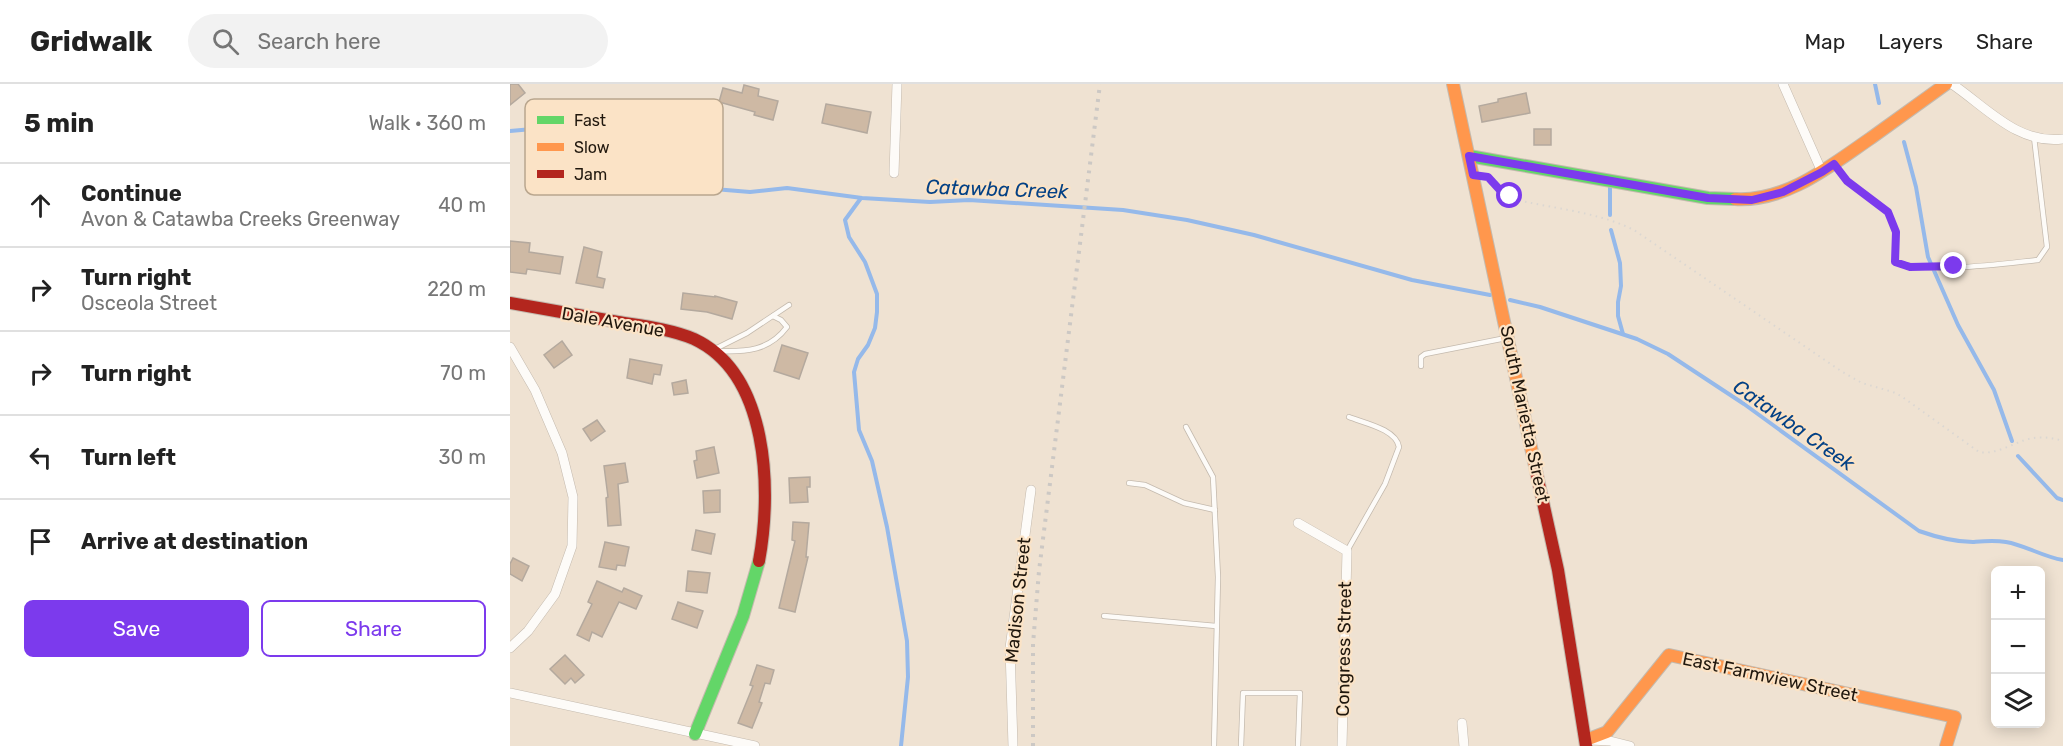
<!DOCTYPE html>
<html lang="en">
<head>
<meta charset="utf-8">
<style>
  body { margin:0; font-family:Rubik,sans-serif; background:#f2f2f2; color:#222 }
  .controls { position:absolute; right:18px; bottom:18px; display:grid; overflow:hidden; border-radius:9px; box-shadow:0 3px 15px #0003 }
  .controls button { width:54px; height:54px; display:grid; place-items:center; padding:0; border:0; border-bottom:2px solid #e0e0e0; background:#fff; color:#222; font:30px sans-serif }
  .stop { position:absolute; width:18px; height:18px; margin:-14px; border:4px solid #7c3aed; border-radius:50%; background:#fff }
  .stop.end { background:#7c3aed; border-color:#fff; box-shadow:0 2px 6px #0008 }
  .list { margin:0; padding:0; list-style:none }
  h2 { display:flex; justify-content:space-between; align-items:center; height:78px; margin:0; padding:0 24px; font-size:26px }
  h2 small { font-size:20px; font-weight:400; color:#767676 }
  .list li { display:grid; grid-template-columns:39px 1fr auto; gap:18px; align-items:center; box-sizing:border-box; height:84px; padding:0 24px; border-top:2px solid #e0e0e0 }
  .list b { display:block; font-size:22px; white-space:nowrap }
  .list p { margin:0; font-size:20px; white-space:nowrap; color:#767676 }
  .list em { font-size:20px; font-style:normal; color:#767676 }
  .actions { display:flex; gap:12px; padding:18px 24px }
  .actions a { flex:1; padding:14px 0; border:2px solid #7c3aed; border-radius:9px; text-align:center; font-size:21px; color:#7c3aed }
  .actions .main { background:#7c3aed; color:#fff }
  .icon { flex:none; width:33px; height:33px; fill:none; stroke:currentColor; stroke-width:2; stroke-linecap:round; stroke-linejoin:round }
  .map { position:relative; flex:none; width:1553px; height:662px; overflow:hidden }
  header { display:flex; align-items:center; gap:36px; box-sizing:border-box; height:84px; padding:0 30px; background:#fff; border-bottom:2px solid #e0e0e0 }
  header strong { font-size:28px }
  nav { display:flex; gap:33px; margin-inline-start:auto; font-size:21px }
  .search { width:420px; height:54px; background:#f2f2f2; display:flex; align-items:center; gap:15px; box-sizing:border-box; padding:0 21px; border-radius:33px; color:#767676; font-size:22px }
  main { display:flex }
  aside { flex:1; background:#fff }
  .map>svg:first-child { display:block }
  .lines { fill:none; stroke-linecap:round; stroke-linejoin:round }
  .stream { stroke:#95b9ea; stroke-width:4 }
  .building { fill:#ceb9a4; stroke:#b4a99e; stroke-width:1.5 }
  .lane-casing { stroke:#c4baae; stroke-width:6 }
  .street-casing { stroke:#c4baae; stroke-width:10 }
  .fast-casing { stroke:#c4baae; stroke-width:14 }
  .slow-casing { stroke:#c4baae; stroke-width:14 }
  .jam-casing { stroke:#c4baae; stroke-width:14 }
  .path { stroke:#dbd7d2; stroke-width:2; stroke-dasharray:1.5 4.5; stroke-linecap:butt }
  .lane { stroke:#fdfbf8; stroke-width:4.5 }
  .street { stroke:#fdfbf8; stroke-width:9 }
  .fast { stroke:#63d668; stroke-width:12 }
  .slow { stroke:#ff974d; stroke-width:12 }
  .jam { stroke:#b3261e; stroke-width:12 }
  .rail { stroke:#ccc8c4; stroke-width:4; stroke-dasharray:3 6; stroke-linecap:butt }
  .route { stroke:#7c3aed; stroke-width:8 }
  .labels { text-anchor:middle; stroke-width:4.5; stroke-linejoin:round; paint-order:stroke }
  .street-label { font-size:18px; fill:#20170d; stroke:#fbe3c6 }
  .water-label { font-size:20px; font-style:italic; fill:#044185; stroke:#fbe3c6 }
  .key { fill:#fbe3c6; stroke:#b9a68e; stroke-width:1.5 }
  .key-label { font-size:16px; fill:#20170d }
</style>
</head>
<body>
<header>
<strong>Gridwalk</strong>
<div class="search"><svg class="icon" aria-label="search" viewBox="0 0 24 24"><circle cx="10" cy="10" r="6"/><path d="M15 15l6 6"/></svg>Search here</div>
<nav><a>Map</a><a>Layers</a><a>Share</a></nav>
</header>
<main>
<aside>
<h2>5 min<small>Walk · 360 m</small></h2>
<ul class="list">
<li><svg class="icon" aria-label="ahead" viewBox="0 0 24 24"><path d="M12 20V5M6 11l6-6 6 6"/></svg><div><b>Continue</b><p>Avon &amp; Catawba Creeks Greenway</p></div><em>40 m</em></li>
<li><svg class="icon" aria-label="right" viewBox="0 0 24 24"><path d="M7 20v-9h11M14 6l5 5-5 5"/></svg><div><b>Turn right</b><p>Osceola Street</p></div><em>220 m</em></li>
<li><svg class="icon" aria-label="right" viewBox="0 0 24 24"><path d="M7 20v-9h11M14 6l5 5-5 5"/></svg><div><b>Turn right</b></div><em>70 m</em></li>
<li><svg class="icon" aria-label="left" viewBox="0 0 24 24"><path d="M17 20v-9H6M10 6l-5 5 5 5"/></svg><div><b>Turn left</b></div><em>30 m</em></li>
<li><svg class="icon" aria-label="arrive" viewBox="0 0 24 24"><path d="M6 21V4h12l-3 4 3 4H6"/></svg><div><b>Arrive at destination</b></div></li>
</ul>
<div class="actions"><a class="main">Save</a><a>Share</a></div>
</aside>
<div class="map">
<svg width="1553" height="662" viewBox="0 0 1553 662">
  <rect width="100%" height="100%" fill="#efe2d2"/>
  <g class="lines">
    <!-- stream -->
    <g class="stream">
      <polyline points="1365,0 1369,19"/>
      <polyline points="0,47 45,43 77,46 95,52 113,63 161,96 180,103 240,108 277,104 352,114 420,118 459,116 613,126 677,136 744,151 902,196 980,211"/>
      <polyline points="1394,58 1406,103 1418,173 1448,241 1484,306 1502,357"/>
      <polyline points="351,114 335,136 339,153 355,178 367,210 367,228 365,244 358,261 348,275 344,288 349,346 362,377 377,443 397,557 398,593 391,662"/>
      <polyline points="1100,131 1100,103"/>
      <polyline points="1101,146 1110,179 1111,202 1108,218 1108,232 1113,250"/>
      <path d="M1000,216L1030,223L1127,255L1158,270L1234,320L1409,447C1426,453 1445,458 1463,458C1475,457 1484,456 1496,458C1515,461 1533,473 1553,476"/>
      <polyline points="1508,372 1547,414 1553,416"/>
    </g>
  </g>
  <!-- building -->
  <g class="building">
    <polygon points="0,0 8,0 15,9 0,21"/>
    <polygon points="234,1 249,5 248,12 268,17 263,36 244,31 245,28 209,18 213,4 232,9"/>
    <polygon points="1016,9 1020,29 972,38 969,22 988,18 988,15"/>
    <polygon points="316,20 361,28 357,49 312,39"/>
    <rect x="1024" y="45" width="17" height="16"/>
    <polygon points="0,157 20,159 19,168 53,173 50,190 17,185 16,190 0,188"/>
    <polygon points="74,163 92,168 87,193 95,195 93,204 66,199"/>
    <polygon points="173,209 205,213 205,212 227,218 222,235 197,228 171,225"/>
    <polygon points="52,257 62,271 44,284 34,271"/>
    <polygon points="272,261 298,269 289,295 264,287"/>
    <polygon points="120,275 152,281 150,291 144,290 142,300 117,294"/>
    <polygon points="176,296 178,309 164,311 162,299"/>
    <polygon points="87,336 95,347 81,357 73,345"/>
    <polygon points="204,363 209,389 187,394 184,377 187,376 186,367"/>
    <polygon points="115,379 118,398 108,400 111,441 98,442 96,414 98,413 94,382"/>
    <polygon points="300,393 300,403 297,403 298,418 280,419 279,394"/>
    <polygon points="210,406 210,428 194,429 193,407"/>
    <polygon points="283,438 299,439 296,473 298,473 285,528 269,524 285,457 282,456"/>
    <polygon points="186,446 205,450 201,470 182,466"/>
    <polygon points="95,458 119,463 115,482 107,481 106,486 89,483"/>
    <polygon points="3,474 19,482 12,497 0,490 0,480"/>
    <polygon points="178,487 200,489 197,509 176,507"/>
    <polygon points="87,497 112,508 114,504 132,512 126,525 109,518 92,553 82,548 79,557 67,551 82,520 78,518"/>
    <polygon points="168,518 193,527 187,544 162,535"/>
    <polygon points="55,571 74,591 65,599 61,594 55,600 40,585"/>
    <polygon points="247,581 264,586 260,600 255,599 249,618 252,619 242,644 228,639 243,602 240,601"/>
  </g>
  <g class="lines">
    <!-- lane casing -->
    <g class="lane-casing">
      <g id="lane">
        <path d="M1325,81L1337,97L1378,128L1386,148L1385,178C1420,190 1490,180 1528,176L1537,163L1524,53"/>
        <polyline points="205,265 237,249 279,221"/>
        <path d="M208,267C236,268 259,267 277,243L271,236L263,232"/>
        <polyline points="911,282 911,273 915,270 996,254"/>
        <polyline points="676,343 703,393 708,493 704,662"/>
        <polyline points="619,399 635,401 674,419 705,426"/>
        <path d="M837,467L875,400L889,363C886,345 854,339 839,333"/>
        <polyline points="594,532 706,542"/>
        <polyline points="731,662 733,609 790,609 788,662"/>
      </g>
    </g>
    <!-- street casing -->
    <g class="street-casing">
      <g id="street">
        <polyline points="1273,0 1312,88"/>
        <path d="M1442,0C1476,23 1508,61 1553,55"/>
        <polyline points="384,89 387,0"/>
        <polyline points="0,263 25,306 52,369 63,413 62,462 45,510 18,547 0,564"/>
        <polyline points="788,439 837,467 832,662"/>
        <polyline points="0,609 245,662"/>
        <polyline points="952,639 954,662"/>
        <polyline points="1081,656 1100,657 1120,662"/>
        <polyline points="503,662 500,564 521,406"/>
      </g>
    </g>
    <!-- fast casing -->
    <g class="fast-casing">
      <g id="fast">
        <polyline points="959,72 1198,114 1225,115"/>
        <polyline points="185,650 233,532 249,477"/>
      </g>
    </g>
    <!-- slow casing -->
    <g class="slow-casing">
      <g id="slow">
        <polyline points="943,0 1025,382"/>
        <path d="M1225,115C1277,118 1320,82 1361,54C1386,36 1411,18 1436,0"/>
        <polyline points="1076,656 1097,648 1159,571 1445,633 1436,662"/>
      </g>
    </g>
    <!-- jam casing -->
    <g class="jam-casing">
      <g id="jam">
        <path d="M0,219C36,225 72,232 108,238C133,242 160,245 184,255C259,290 262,407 249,477"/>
        <polyline points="1025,382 1048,486 1076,662"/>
      </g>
    </g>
    <!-- path -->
    <path class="path" d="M975,92C988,101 996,111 1012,117C1048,125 1090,129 1124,146L1331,287L1352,299L1383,308L1391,312L1469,368C1484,371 1500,361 1515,356C1528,352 1540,353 1553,357"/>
    <!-- lane -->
    <use href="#lane" class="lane"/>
    <!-- street -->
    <use href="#street" class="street"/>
    <!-- fast -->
    <use href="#fast" class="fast"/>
    <!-- slow -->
    <use href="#slow" class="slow"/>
    <!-- jam -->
    <use href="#jam" class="jam"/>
    <!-- rail -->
    <polyline class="rail" points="523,662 523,560 529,487 590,0"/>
  </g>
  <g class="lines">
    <!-- route -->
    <polyline class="route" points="1000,112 989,105 978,93 963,91 959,72 1198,114 1242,116 1273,108 1312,88 1324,80 1337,97 1378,128 1386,148 1385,178 1400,183 1444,182"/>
  </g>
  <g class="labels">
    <!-- street labels -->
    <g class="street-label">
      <text transform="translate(103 238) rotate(10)" y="6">Dale Avenue</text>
      <text transform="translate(1015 330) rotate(78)" y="6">South Marietta Street</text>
      <text transform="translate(508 516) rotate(-84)" y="6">Madison Street</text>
      <text transform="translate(834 565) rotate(-89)" y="6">Congress Street</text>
      <text transform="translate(1260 593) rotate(12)" y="6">East Farmview Street</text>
    </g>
    <!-- water labels -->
    <g class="water-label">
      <text transform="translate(487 105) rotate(2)" y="7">Catawba Creek</text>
      <text transform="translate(1284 341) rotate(35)" y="7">Catawba Creek</text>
    </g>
  </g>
  <!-- legend -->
  <rect x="15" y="15" width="198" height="96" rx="9" class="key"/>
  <rect x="27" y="32" width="27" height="8" fill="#63d668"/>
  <rect x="27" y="59" width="27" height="8" fill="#ff974d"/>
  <rect x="27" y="86" width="27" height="8" fill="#b3261e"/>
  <g class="key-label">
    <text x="64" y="42">Fast</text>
    <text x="64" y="69">Slow</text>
    <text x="64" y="96">Jam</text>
  </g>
</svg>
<div class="controls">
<button>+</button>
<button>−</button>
<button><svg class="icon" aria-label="layers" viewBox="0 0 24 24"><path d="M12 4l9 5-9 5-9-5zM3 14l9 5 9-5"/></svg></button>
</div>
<div class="stop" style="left:1000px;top:112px"></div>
<div class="stop end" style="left:1444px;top:182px"></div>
</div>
</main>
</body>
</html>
